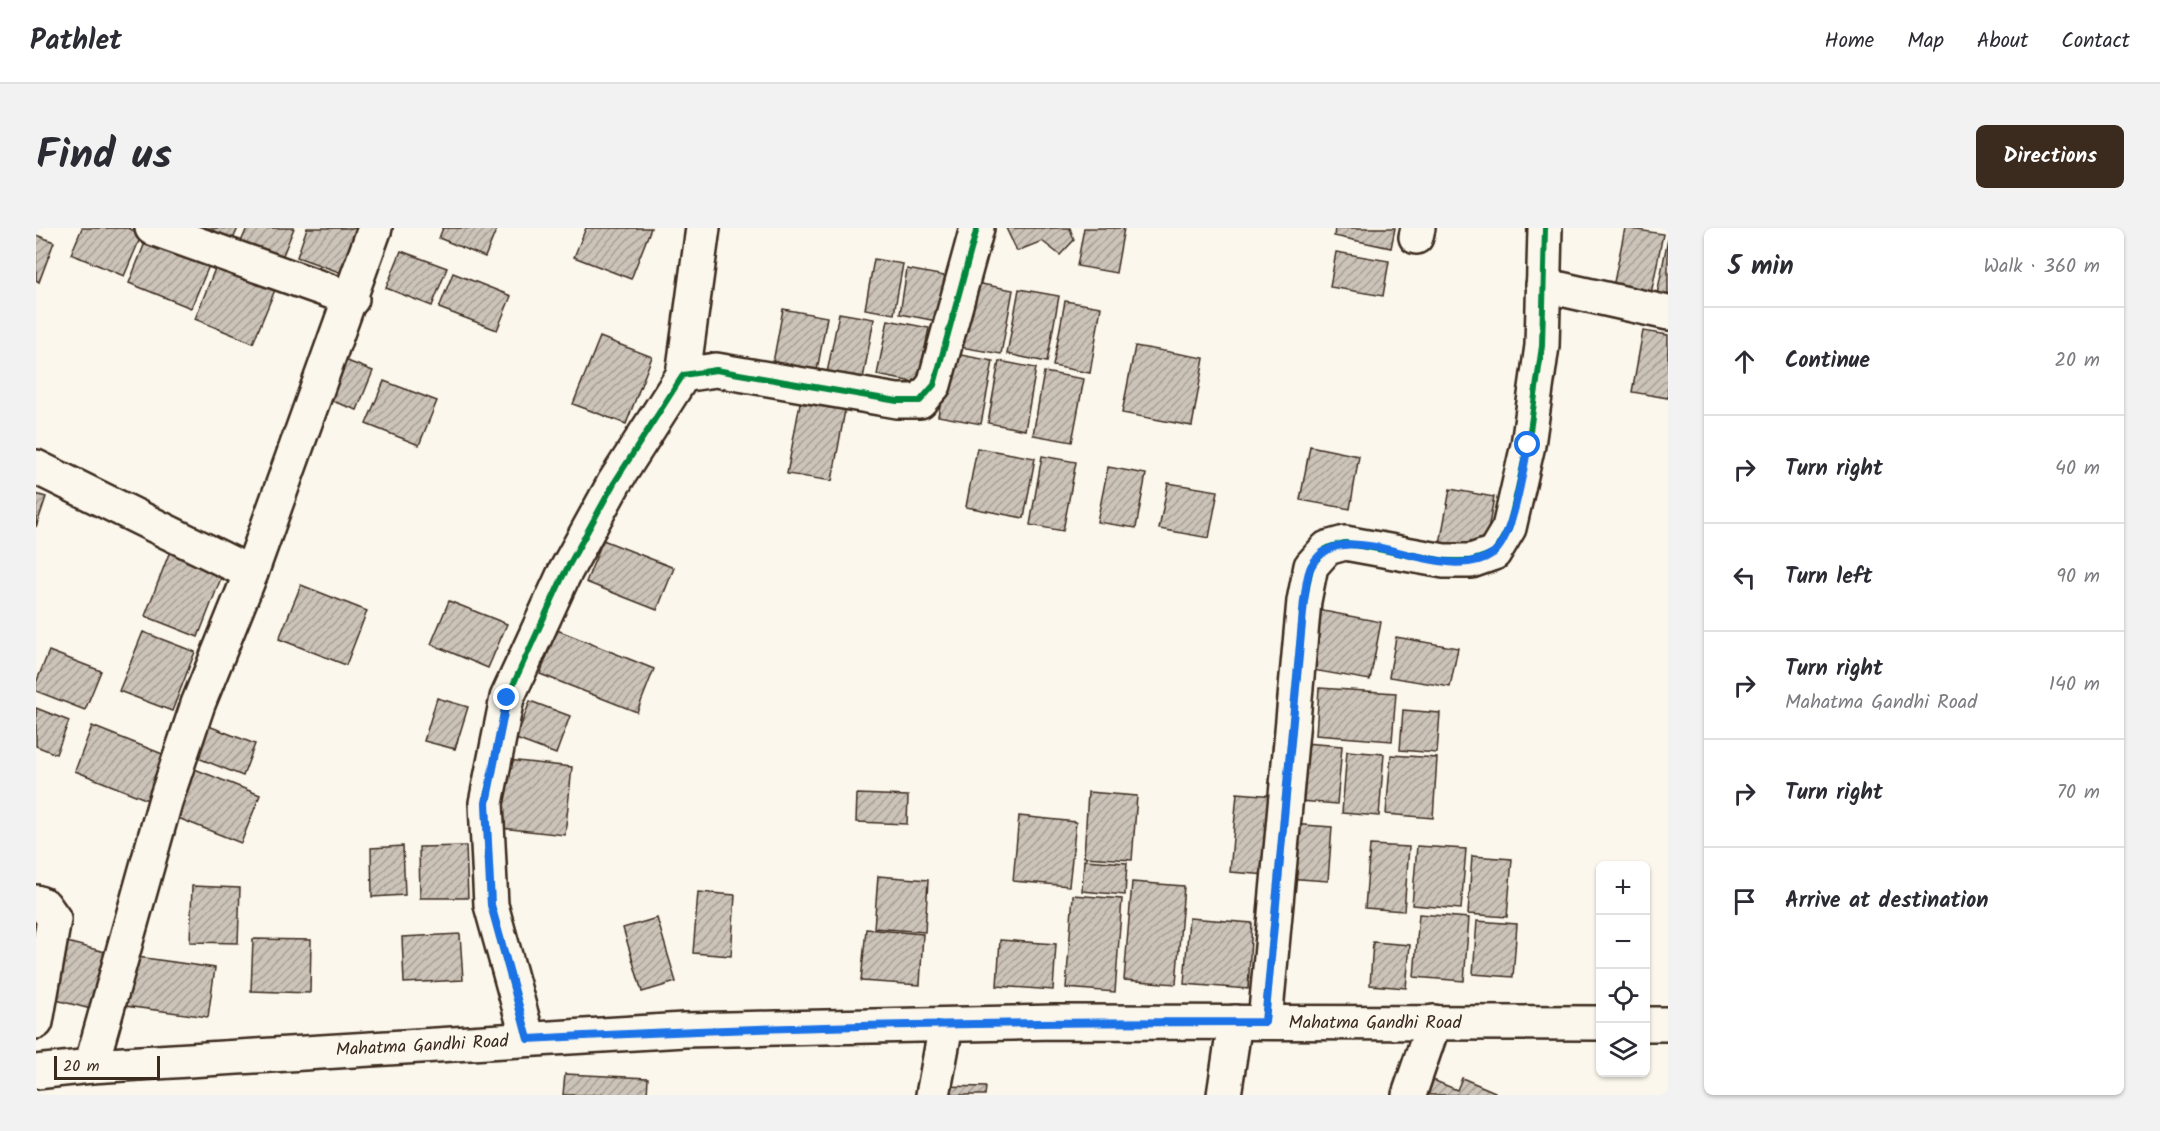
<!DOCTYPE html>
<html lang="en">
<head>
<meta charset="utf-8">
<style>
  body { margin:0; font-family:Kalam,sans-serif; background:#f2f2f3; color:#2b2b33 }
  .controls { position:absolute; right:18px; bottom:18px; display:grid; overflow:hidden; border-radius:9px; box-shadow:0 2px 4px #0004 }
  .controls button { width:54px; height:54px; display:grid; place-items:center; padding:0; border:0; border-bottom:2px solid #e1e1e2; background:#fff; color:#2b2b33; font:30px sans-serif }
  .scale { position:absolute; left:18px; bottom:15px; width:106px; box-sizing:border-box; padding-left:6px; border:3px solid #3b2a1e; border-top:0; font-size:16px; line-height:21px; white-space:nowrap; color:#3b2a1e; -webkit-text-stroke:4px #fbf7ec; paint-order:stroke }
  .stop { position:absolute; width:18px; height:18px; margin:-14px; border:4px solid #1a73e8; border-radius:50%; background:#fff }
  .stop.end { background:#1a73e8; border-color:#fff; box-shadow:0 2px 6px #0008 }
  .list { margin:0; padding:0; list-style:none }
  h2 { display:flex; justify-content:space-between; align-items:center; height:78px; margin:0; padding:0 24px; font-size:26px }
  h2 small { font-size:20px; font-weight:400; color:#7c7c81 }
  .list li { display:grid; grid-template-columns:39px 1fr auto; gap:18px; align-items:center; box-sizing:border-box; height:108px; padding:0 24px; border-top:2px solid #e1e1e2 }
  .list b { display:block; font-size:22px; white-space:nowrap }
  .list p { margin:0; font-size:20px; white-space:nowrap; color:#7c7c81 }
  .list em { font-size:20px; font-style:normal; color:#7c7c81 }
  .icon { flex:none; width:33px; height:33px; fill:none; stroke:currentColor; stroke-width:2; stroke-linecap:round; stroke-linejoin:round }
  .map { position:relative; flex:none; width:1632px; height:867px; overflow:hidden; border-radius:9px }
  header { display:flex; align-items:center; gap:36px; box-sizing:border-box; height:84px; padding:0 30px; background:#fff; border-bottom:2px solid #e1e1e2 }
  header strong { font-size:28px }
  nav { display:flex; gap:33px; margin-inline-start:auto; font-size:21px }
  .intro { display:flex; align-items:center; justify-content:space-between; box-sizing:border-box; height:144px; padding:0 36px }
  h1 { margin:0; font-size:42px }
  .button { padding:15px 27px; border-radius:9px; background:#3b2a1e; color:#fff; font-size:21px; font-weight:700 }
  main { display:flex; gap:36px; padding:0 36px }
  aside { flex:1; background:#fff; border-radius:9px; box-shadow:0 2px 4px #0004 }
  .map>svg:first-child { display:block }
  .building { fill:url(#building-hatch); stroke:#3b2a1e; stroke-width:1.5 }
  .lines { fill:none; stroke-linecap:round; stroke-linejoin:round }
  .minor-casing { stroke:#3b2a1e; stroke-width:38 }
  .major-casing { stroke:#3b2a1e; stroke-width:38 }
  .minor { stroke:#fbf7ec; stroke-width:33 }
  .major { stroke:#fbf7ec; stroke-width:33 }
  .cycleway-casing { stroke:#fbf7ec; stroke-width:10 }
  .cycleway { stroke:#00873e; stroke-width:6 }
  .route { stroke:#1a73e8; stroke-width:8 }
  .labels { text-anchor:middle; stroke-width:5; stroke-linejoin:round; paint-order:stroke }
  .street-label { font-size:18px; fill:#3b2a1e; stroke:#fbf7ec }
</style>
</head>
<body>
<header>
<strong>Pathlet</strong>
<nav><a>Home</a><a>Map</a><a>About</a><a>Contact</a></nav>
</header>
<div class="intro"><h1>Find us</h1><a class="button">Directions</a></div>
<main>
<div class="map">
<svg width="1632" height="867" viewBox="0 0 1632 867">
  <defs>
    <pattern id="building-hatch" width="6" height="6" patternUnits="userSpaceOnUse" patternTransform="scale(1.5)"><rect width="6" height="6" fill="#ccc4b9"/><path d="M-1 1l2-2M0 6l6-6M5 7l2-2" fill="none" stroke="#a79f96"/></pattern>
  </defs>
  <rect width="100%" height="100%" fill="#fbf7ec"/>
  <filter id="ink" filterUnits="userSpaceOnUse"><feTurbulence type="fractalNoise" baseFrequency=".0167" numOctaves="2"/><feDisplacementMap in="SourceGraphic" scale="12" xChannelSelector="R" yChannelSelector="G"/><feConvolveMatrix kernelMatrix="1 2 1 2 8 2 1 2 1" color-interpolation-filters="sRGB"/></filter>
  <g filter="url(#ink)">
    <!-- building -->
    <g class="building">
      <polygon points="46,0 92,0 106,6 88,48 35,26"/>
      <polygon points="143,0 202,0 193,20"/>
      <polygon points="211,0 258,0 245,32 204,16"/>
      <polygon points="271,0 322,0 306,45 261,29"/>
      <polygon points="407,0 461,0 449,29 403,10"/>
      <polygon points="550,0 615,0 595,51 538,29"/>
      <polygon points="970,0 1034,0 1038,12 1024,27 1006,13 981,23"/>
      <polygon points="1048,0 1088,0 1080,45 1041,38"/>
      <polygon points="1299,0 1359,0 1355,20 1298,8"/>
      <polygon points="1589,0 1627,6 1614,71 1576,64"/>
      <polygon points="0,7 18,14 3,54 0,52"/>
      <polygon points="112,7 175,33 155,80 93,55"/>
      <polygon points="1632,10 1632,85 1618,82"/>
      <polygon points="365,23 411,40 396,78 350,60"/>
      <polygon points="1300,24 1353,33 1347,68 1294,59"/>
      <polygon points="838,31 867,36 858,86 829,81"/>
      <polygon points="182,33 241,57 217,115 159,91"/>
      <polygon points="871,41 909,48 901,93 864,86"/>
      <polygon points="417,45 475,68 461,102 403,80"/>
      <polygon points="935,54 977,62 965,126 924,119"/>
      <polygon points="983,61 1023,68 1011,134 971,126"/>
      <polygon points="1029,73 1065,79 1054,145 1017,138"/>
      <polygon points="747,81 791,89 780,148 736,140"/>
      <polygon points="803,85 838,91 827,151 791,145"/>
      <polygon points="852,92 893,100 882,155 841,147"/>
      <polygon points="1607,103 1632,107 1632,170 1596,164"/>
      <polygon points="564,109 616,129 590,196 537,176"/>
      <polygon points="1099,118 1168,130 1156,198 1086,185"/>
      <polygon points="914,125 957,133 945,196 902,188"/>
      <polygon points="301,129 337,143 321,182 285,169"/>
      <polygon points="963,133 1000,140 989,202 952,195"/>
      <polygon points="1008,144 1048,151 1036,214 997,207"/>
      <polygon points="348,153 401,173 383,217 330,196"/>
      <polygon points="764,175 809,182 796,253 751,246"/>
      <polygon points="1274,218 1323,228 1314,281 1264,272"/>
      <polygon points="941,220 999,230 988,290 930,279"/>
      <polygon points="1006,228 1040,234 1027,303 994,297"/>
      <polygon points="1072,239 1110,246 1100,300 1061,294"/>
      <polygon points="1132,255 1182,263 1173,310 1123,301"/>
      <polygon points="1414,261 1458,269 1448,325 1404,316"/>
      <polygon points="0,266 10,269 0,299"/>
      <polygon points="567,312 638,340 621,382 550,354"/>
      <polygon points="134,323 187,345 162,409 109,388"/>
      <polygon points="265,357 331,383 310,437 243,411"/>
      <polygon points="413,373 471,396 452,440 395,416"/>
      <polygon points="1282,382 1345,394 1334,452 1271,441"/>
      <polygon points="521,402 618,441 601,484 504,446"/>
      <polygon points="107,404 159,424 136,483 83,463"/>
      <polygon points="1360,409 1422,420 1414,459 1353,449"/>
      <polygon points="13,423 65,443 49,482 0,463 0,455"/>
      <polygon points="1283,460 1360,465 1356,513 1280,507"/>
      <polygon points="401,470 432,479 419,521 388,513"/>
      <polygon points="494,473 534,488 520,526 480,511"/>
      <polygon points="0,480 33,493 20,526 0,518"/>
      <polygon points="1367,482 1404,485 1401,525 1364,522"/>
      <polygon points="165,495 219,516 207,548 152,526"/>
      <polygon points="56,498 134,529 117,574 39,543"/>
      <polygon points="1268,515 1306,518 1301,576 1264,573"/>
      <polygon points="1311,523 1348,526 1343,588 1306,585"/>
      <polygon points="1355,527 1401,530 1397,590 1350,586"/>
      <polygon points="472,532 536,539 529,607 464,600"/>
      <polygon points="151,538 224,567 205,615 132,586"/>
      <polygon points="1052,564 1101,568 1096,632 1048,629"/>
      <polygon points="1201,565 1239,568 1232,647 1194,644"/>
      <polygon points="821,566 872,568 871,596 820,594"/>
      <polygon points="983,588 1040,594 1033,658 977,653"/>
      <polygon points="1254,596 1296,599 1292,653 1250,650"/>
      <polygon points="1334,617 1373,619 1368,683 1329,680"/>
      <polygon points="367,618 369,667 336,669 335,620"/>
      <polygon points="430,618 432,670 384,670 383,619"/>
      <polygon points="1381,618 1430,621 1425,681 1376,677"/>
      <polygon points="1436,628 1476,631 1471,689 1432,686"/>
      <polygon points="1048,632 1091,635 1089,667 1046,663"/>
      <polygon points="842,648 892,652 889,704 838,700"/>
      <polygon points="1096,654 1148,658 1140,756 1088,752"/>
      <polygon points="156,658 204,660 202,715 154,714"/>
      <polygon points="662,664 699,667 695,728 657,725"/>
      <polygon points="1037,667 1086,671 1079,764 1030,760"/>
      <polygon points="1383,686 1433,690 1428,753 1378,749"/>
      <polygon points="621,690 640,754 606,764 587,700"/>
      <polygon points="1153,690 1216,695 1212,761 1148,756"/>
      <polygon points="1441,693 1481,696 1477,749 1437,746"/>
      <polygon points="830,701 887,706 884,757 825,753"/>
      <polygon points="424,706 427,752 368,755 366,709"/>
      <polygon points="217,711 275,712 274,765 215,763"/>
      <polygon points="964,712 1020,716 1017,762 961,758"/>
      <polygon points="31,714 69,724 55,781 16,771"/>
      <polygon points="1337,714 1374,717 1370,760 1334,757"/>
      <polygon points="95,728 179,740 172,789 89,778"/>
      <polygon points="529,846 612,850 611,867 527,867"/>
      <polygon points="1426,850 1459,864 1458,867 1391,867 1397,852 1421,862"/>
      <polygon points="906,858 950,859 949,867 905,867"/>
    </g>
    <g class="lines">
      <!-- minor casing -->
      <g class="minor-casing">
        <g id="minor">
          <polyline points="116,0 316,71"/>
          <polyline points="1380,9 1382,0"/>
          <polyline points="1507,57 1632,85"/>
          <polyline points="647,147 667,0"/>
          <polyline points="0,239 215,345"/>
          <polyline points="0,674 8,677 18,691 0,794"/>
          <polyline points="1229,794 1268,373 1275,338 1291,320 1309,315 1408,333 1435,333 1458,325 1473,300 1492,217 1506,118 1509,0"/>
          <polyline points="492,811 455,677 450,575 471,470 527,348 578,255 647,147 680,142 861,173 884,173 898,157 941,0"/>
          <polyline points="55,838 129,574 162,476 215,345 339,0"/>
          <polyline points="897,867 910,797"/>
          <polyline points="1188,867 1199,794"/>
          <polyline points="1373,867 1398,794"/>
        </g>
      </g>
      <!-- major casing -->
      <g class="major-casing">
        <g id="major">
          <polyline points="1610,796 1632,796"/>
          <polyline points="0,844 55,838 648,802 1019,794 1564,795"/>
        </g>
      </g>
      <!-- minor -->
      <use href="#minor" class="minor"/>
      <!-- major -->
      <use href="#major" class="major"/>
      <!-- cycleway casing -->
      <g class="cycleway-casing">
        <g id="cycleway">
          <polyline points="1229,794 1268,373 1275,338 1291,320 1309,315 1408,333 1435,333 1458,325 1473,300 1492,217 1506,118 1509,0"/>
          <polyline points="492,811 455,677 450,575 471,470 527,348 578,255 647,147 680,142 861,173 884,173 898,157 941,0"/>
        </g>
      </g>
      <!-- cycleway -->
      <use href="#cycleway" class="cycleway"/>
    </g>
  </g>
  <g class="lines" filter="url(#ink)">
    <!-- route -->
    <path class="route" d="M471,470L450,575L455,677L492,811C738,797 983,794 1229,794L1268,373C1270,363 1270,346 1276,337C1308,281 1408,361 1457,325C1477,311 1487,241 1492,217"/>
  </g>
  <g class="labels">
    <!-- street labels -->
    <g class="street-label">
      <text x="1339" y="800">Mahatma Gandhi Road</text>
      <text transform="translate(386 817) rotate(-3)" y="6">Mahatma Gandhi Road</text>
    </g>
  </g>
</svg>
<div class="controls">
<button>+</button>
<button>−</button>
<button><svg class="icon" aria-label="locate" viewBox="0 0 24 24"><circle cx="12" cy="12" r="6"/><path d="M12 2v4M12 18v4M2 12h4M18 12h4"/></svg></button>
<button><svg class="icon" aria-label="layers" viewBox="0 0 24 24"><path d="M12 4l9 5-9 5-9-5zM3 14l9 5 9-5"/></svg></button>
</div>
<div class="scale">20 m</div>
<div class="stop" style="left:1492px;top:217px"></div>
<div class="stop end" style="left:471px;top:470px"></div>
</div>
<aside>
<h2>5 min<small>Walk · 360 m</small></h2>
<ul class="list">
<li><svg class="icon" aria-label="ahead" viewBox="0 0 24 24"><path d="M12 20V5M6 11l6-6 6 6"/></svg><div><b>Continue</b></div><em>20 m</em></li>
<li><svg class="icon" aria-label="right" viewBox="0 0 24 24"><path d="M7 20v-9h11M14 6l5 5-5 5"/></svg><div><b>Turn right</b></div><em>40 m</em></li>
<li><svg class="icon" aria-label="left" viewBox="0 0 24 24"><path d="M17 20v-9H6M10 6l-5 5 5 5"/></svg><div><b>Turn left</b></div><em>90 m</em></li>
<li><svg class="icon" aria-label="right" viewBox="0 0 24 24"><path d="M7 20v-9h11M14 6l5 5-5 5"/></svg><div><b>Turn right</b><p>Mahatma Gandhi Road</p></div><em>140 m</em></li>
<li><svg class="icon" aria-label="right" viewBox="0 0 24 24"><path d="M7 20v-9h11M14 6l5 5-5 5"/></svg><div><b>Turn right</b></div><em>70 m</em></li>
<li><svg class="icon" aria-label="arrive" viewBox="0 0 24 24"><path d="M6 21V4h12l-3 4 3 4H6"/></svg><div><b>Arrive at destination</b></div></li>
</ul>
</aside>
</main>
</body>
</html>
